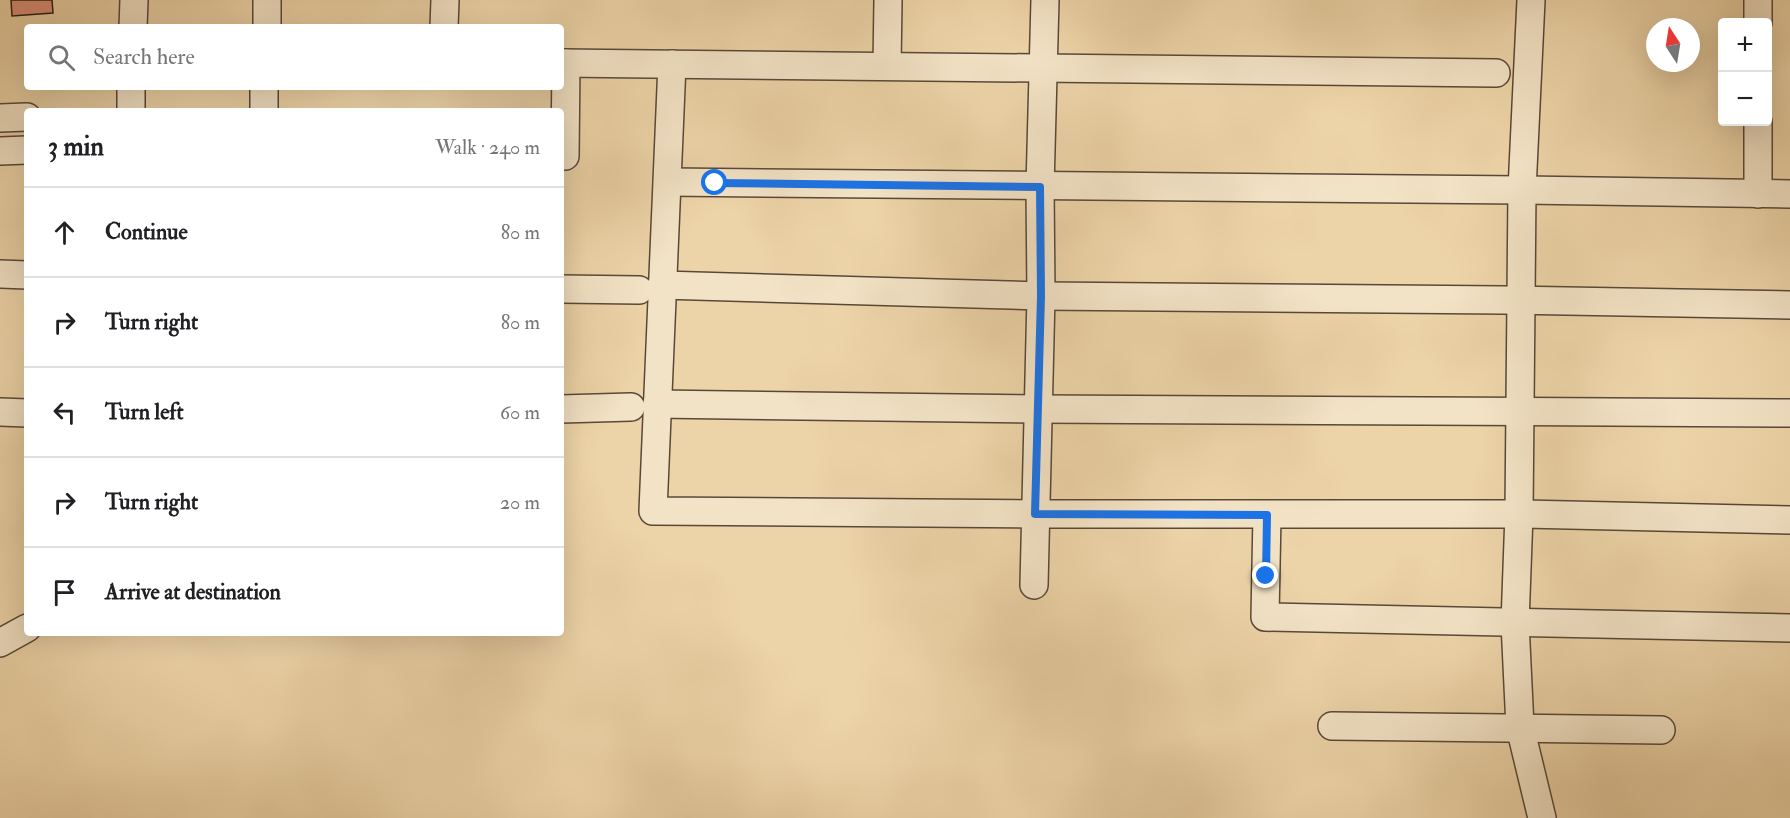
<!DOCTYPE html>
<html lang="en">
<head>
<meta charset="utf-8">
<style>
  body { margin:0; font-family:"IM FELL Double Pica",serif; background:#f6f6f6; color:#202124 }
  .controls { position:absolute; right:18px; top:18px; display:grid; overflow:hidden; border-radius:6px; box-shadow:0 6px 24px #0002 }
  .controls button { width:54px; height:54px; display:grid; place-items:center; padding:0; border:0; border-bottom:2px solid #e0e0e0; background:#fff; color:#202124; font:30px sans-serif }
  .compass { position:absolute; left:1646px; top:18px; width:54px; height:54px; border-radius:50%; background:#fff; box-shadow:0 6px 24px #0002; rotate:348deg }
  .stop { position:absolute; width:18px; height:18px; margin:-14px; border:4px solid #1a73e8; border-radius:50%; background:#fff }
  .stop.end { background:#1a73e8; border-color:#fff; box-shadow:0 2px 6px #0008 }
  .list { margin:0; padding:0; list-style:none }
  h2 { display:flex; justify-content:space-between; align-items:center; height:78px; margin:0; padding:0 24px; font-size:26px }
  h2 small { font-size:20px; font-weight:400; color:#757577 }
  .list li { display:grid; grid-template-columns:39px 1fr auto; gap:18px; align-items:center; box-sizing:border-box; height:90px; padding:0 24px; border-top:2px solid #e0e0e0 }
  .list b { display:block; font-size:22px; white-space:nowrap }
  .list em { font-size:20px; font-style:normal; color:#757577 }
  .icon { flex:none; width:33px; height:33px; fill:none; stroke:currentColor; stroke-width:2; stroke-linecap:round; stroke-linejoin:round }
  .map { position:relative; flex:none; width:1790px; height:818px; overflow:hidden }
  .search { position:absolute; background:#fff; box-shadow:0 6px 24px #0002; left:24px; top:24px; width:540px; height:66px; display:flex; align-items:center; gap:15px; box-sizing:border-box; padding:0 21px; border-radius:6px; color:#757577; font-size:22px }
  .panel { position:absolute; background:#fff; box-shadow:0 6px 24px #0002; left:24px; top:108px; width:540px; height:528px; border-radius:6px }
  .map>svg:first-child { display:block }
  .building { fill:#db9079; stroke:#271912; stroke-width:1.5 }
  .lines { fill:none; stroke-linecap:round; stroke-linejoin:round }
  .street-casing { stroke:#584838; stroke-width:30 }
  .street { stroke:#f3e3c6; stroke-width:27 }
  .route { stroke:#1a73e8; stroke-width:8 }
</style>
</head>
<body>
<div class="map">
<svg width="1790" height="818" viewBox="0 0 1790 818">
  <rect width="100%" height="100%" fill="#edd4a8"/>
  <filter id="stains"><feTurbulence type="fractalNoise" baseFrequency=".00333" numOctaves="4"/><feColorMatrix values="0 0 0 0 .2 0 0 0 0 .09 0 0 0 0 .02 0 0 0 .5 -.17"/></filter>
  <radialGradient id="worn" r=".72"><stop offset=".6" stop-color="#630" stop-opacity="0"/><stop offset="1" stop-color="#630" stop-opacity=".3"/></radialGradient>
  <!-- building -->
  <polygon class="building" points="11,0 52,0 53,13 12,16"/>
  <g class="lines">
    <!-- street casing -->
    <g class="street-casing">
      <g id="street">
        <polyline points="1531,0 1522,190 1519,514 1515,623 1520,727 1542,818"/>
        <polyline points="1758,0 1758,22"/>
        <polyline points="133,27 134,0"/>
        <polyline points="267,27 267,0"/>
        <polyline points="444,27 445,0"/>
        <polyline points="561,63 1496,73"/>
        <polyline points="672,64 653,511 1035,514 1519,514 1790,520"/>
        <polyline points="887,66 888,0"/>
        <polyline points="131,111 131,87"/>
        <polyline points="264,111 264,87"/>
        <polyline points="0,118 27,117"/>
        <polyline points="0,151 27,150"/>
        <polyline points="565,156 566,63"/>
        <polyline points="668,182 1522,190 1790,194"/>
        <polyline points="1758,194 1758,122"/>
        <polyline points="0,274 27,275"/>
        <polyline points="662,285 1041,296 1503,300 1790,305"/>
        <polyline points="561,289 639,290"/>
        <polyline points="657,404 1037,409 1790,413"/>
        <polyline points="561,409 631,407"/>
        <polyline points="0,412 27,413"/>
        <polyline points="1267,515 1265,617 1790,628"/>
        <polyline points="1034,585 1041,296 1040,187 1045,0"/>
        <polyline points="0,643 27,628"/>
        <polyline points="1332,726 1661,730"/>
      </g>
    </g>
    <!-- street -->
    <use href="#street" class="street"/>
  </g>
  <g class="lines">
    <!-- route -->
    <polyline class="route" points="715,183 1040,187 1041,296 1035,514 1267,515 1266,576"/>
  </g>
  <rect width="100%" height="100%" filter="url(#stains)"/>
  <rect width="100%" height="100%" fill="url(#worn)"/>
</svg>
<div class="controls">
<button>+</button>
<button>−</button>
</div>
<svg class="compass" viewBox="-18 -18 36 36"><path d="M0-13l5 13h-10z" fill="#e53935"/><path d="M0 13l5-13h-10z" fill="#757577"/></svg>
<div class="stop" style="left:715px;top:183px"></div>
<div class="stop end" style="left:1266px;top:576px"></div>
<div class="search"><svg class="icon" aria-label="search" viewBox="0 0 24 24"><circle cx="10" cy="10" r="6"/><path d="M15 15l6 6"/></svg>Search here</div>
<section class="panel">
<h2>3 min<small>Walk · 240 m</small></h2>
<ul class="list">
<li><svg class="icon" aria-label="ahead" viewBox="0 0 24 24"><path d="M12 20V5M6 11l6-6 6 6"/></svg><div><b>Continue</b></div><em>80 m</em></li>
<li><svg class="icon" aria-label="right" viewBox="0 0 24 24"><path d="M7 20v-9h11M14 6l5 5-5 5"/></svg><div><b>Turn right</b></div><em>80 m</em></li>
<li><svg class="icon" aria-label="left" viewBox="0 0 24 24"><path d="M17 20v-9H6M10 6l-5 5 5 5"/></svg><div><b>Turn left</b></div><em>60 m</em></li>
<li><svg class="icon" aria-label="right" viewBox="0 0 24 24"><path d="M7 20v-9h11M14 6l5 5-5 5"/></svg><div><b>Turn right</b></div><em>20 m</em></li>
<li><svg class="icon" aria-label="arrive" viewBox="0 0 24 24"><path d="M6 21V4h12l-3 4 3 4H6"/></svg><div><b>Arrive at destination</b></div></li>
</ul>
</section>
</div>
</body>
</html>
